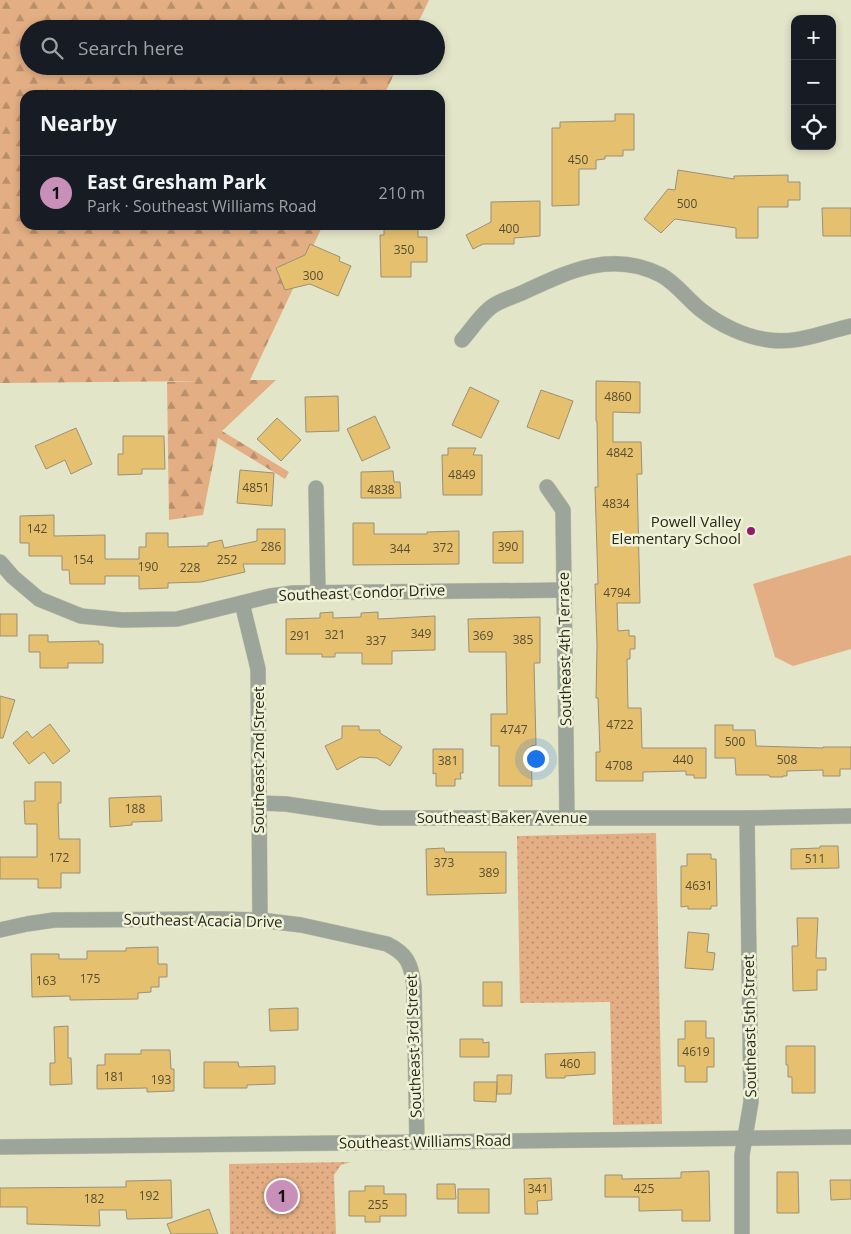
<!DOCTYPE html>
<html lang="en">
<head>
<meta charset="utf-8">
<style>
  body { margin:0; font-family:"Open Sans",sans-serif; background:#20242c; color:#f1f3f6 }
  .controls { position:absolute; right:15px; top:15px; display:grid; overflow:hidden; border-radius:10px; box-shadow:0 2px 8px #0003 }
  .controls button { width:45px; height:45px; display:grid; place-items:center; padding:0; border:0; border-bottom:1px solid #363941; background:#171b24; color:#f1f3f6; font:25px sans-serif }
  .you { position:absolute; left:535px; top:758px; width:18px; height:18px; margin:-12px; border:4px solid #fff; border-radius:50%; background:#1a73e8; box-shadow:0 0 0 8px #1a73e833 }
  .badge { display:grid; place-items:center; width:32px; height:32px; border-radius:50%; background:#c890b9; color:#111; font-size:16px; font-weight:700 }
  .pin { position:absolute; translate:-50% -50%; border:2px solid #fff; box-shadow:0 1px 5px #0006 }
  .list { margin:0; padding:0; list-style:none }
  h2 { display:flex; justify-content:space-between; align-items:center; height:65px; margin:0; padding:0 20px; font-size:21px }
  h2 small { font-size:16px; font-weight:400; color:#9ea1a6 }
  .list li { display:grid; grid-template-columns:32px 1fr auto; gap:15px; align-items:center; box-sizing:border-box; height:75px; padding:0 20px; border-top:1px solid #363941 }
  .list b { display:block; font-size:19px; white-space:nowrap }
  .list p { margin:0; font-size:16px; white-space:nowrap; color:#9ea1a6 }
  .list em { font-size:16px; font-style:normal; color:#9ea1a6 }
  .icon { flex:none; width:28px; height:28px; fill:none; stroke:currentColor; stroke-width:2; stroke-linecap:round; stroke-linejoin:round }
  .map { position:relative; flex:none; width:851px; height:1234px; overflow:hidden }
  .search { position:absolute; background:#171b24; box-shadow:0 2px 8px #0003; left:20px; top:20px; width:425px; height:55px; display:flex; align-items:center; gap:12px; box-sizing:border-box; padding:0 18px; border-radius:28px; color:#9ea1a6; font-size:19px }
  .panel { position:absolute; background:#171b24; box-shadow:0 2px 8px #0003; left:20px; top:90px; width:425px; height:140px; border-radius:15px }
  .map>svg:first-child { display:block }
  .green { fill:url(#green-dots) }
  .forest { fill:url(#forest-firs) }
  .pitch { fill:#e3ae83 }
  .building { fill:#e4c06f; stroke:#9b9077 }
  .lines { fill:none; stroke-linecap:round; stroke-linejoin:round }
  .minor-casing { stroke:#c1c3aa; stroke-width:16 }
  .tertiary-casing { stroke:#c1c3aa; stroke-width:16 }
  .minor { stroke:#9da49a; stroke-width:15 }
  .tertiary { stroke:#9da49a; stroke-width:15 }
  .poi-dot { fill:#96176f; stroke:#f0f2d6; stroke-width:2 }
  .labels { text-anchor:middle; stroke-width:5; stroke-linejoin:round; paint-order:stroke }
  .number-label { font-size:12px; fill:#564d32 }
  .poi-label { font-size:15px; fill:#26271d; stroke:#f0f2d6; text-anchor:end }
  .street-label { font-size:15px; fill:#26271d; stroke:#f0f2d6 }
</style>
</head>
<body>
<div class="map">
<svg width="851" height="1234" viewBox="0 0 851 1234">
  <defs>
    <pattern id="green-dots" width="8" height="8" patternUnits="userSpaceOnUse" patternTransform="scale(1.25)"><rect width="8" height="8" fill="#e3ae83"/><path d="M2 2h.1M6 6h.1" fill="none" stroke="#b88e6b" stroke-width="1.8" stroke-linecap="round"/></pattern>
    <pattern id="forest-firs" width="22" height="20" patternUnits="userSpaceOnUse" patternTransform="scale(1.25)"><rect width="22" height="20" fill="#e3ae83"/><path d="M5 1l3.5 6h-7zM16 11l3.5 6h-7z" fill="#b88e6b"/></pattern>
  </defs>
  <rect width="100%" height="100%" fill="#e3e5c9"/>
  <!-- green -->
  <g class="green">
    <polygon points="656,833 662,1124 613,1125 610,1002 520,1003 517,836"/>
    <polygon points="351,1162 341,1165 334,1175 336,1234 230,1234 229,1164"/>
  </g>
  <!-- forest -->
  <polygon class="forest" points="0,0 429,0 415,29 29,29 29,66 398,66 384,95 25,95 25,225 323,225 250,380 276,380 222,431 289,472 285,479 218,438 203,515 169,520 167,382 200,381 0,383"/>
  <!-- pitch -->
  <polygon class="pitch" points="851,555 851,649 793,666 775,657 753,584"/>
  <!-- building -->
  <g class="building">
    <polygon points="615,114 634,114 634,150 623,150 623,156 605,156 605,159 596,160 596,169 579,169 579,205 552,206 552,128 560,128 560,122 615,121"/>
    <polygon points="678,170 734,179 734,176 788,175 788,182 800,182 800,200 788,200 788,207 758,207 758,238 736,238 736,228 675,219 661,233 644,219 668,189 675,190"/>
    <polygon points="540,201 540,236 514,238 514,244 483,244 473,249 466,235 491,222 491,202"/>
    <polygon points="822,208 851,208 851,236 823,236"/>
    <polygon points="384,225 418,225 418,237 427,237 427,262 411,262 411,277 381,277 380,235 384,235"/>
    <polygon points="310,244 340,257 339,261 351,266 338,296 310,284 285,290 276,268 305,255"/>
    <polygon points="596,381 640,382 640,413 613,412 613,442 641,442 642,474 637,474 640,603 617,603 618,631 629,630 629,636 635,636 635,649 630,649 630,659 627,659 628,708 641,708 642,748 706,748 706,778 694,778 694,775 686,775 686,771 643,772 643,781 596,781 596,752 600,752 598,698 596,698 597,645 595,584 598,584 595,487 598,487 597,421 596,421"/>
    <polygon points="470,387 499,401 481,438 452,425"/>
    <polygon points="541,390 573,401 559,439 527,427"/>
    <polygon points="338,396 339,431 306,432 305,397"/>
    <polygon points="375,416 390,448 362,461 347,429"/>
    <polygon points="277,418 301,440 281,461 257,439"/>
    <polygon points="76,428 92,464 71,474 65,460 46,469 35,446"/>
    <polygon points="123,436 164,436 165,469 142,469 142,474 118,475 118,454 123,454"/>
    <polygon points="448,448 476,448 473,455 482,455 482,495 443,495 442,455 448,455"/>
    <polygon points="240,470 274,473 272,506 237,503"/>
    <polygon points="393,471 394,482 400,482 401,498 361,498 361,472"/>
    <polygon points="54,515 54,536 105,535 105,559 139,559 139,547 146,547 146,533 168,533 168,547 208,546 208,543 222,540 224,548 257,541 257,529 285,529 285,564 243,564 245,572 201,582 168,583 168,588 139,589 139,576 105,576 105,584 70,584 69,570 62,570 62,556 29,556 29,543 20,543 20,516"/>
    <polygon points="353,523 374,523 374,534 427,534 427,532 459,531 459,564 353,565"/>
    <polygon points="523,531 523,563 493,563 493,532"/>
    <polygon points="333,612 333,618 361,617 361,613 378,612 378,619 435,616 435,650 392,651 392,664 362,664 362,653 335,653 335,657 322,657 322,654 286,654 286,619 320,618 320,613"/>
    <rect x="0" y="614" width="17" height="22"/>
    <polygon points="540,617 540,663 534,663 536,745 531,746 532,786 499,786 499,746 491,746 491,714 507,714 506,652 469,652 468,619"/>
    <polygon points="29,635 48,635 48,642 99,641 99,644 103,644 103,663 68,663 68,668 40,668 40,652 29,652"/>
    <polygon points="0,696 15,700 3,738 0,738"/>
    <polygon points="50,724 70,751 53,764 44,752 29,764 13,743 27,731 32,738"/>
    <polygon points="715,725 733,725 733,730 755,730 756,746 823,748 823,747 851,747 851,769 840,769 840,776 823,776 823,770 787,771 787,776 783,776 783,777 770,777 769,775 736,775 735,758 715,758"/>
    <polygon points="342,726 359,726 359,730 380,730 380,733 402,747 390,766 377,758 360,757 337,770 325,746 342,738"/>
    <polygon points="433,749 463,749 463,773 460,773 461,779 455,779 455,786 436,786 436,773 433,774"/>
    <polygon points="35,782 61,782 61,803 58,803 59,839 80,839 80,873 61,873 61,888 38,888 38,879 0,879 0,857 37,857 37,824 25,824 24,801 35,801"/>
    <polygon points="161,796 162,821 132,822 132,825 110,827 109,798"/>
    <polygon points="820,846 838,846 839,868 791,869 791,849 820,848"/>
    <polygon points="444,848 445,852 506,852 506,893 427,895 426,849"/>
    <polygon points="687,854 711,854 711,859 716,859 717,906 711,906 711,909 688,909 688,906 681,907 681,866 687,866"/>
    <polygon points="797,918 818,918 816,958 826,958 826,970 817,970 817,990 793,991 792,946 798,946"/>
    <polygon points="688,932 709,934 707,952 715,953 713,970 685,968"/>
    <polygon points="158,947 158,964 167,964 167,977 159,977 159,987 151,987 151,992 138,993 138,999 70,1000 70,996 32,997 31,954 59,954 59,959 87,959 87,951 126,951 126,948"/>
    <rect x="483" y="982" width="19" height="24"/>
    <polygon points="298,1008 298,1030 270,1031 269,1009"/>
    <polygon points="685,1021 706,1021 706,1038 714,1038 714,1067 707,1067 707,1082 685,1082 685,1066 678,1066 678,1039 685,1039"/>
    <polygon points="68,1026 68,1058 71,1058 72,1084 50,1085 50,1063 55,1063 54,1027"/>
    <polygon points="460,1039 483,1039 483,1043 489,1042 489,1057 460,1057"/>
    <polygon points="786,1046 815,1046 815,1093 792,1093 792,1077 788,1077 788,1065 786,1065"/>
    <polygon points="141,1050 170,1050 171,1069 174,1069 174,1091 147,1092 147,1088 97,1089 97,1065 105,1065 105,1054 141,1054"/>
    <polygon points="595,1052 595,1074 565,1076 565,1078 546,1078 545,1054"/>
    <polygon points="204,1062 238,1062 239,1067 275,1066 275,1084 247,1085 247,1088 204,1088"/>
    <polygon points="497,1075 512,1075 511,1094 497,1094"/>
    <polygon points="474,1082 497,1082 496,1102 474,1101"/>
    <polygon points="709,1171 710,1221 682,1221 682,1210 639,1211 639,1197 605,1197 605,1175 622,1175 622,1179 681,1178 681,1172"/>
    <polygon points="777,1172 798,1172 799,1213 777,1213"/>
    <polygon points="551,1178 552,1200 537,1201 538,1214 525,1214 524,1179"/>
    <polygon points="171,1180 172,1218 127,1219 126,1210 99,1210 100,1226 27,1224 27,1207 0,1207 0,1188 126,1187 126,1181"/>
    <polygon points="830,1180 851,1180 851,1199 831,1200"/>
    <polygon points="437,1184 455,1184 456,1199 437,1199"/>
    <polygon points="365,1186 384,1186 384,1194 406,1194 406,1216 380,1216 380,1222 365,1222 365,1216 349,1216 349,1191 365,1191"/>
    <rect x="458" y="1189" width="31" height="24"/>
    <polygon points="209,1209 218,1234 171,1234 167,1224"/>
  </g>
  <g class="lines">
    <!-- minor casing -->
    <g class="minor-casing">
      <g id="minor">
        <path d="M462,340C471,330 479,317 490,308C498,301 513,297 524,292C569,271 612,250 661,275C676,283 687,299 701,310C720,325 745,337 769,340C798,344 824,332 851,326"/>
        <polyline points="547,487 563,510 567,817"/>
        <polyline points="316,488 318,592"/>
        <polyline points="0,562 13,577 39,599 81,616 122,620 177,619 270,596 293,593 565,590"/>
        <polyline points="242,603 258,669 260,920"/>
        <polyline points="259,803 286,804 380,818 747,818 851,816"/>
        <path d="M0,930L27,924L54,920L224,919L260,920L301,925L387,944C407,954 411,963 414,986L417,1142"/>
        <polyline points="742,1234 742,1155 751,1102 747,818"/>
      </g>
    </g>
    <!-- tertiary casing -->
    <g class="tertiary-casing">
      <polyline id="tertiary" points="0,1147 851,1137"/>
    </g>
    <!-- minor -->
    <use href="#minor" class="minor"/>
    <!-- tertiary -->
    <use href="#tertiary" class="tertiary"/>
  </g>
  <!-- markers -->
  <circle class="poi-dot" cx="751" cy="531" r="5"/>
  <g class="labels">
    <!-- number labels -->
    <g class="number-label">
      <text x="578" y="164">450</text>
      <text x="687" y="208">500</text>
      <text x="509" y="233">400</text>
      <text x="404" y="254">350</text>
      <text x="313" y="280">300</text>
      <text x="618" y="401">4860</text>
      <text x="620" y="457">4842</text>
      <text x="462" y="479">4849</text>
      <text x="256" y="492">4851</text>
      <text x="381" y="494">4838</text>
      <text x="616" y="508">4834</text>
      <text x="37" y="533">142</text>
      <text x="271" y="551">286</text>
      <text x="508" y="551">390</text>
      <text x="443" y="552">372</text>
      <text x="400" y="553">344</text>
      <text x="83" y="564">154</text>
      <text x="227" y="564">252</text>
      <text x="148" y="571">190</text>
      <text x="190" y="572">228</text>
      <text x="617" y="597">4794</text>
      <text x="421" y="638">349</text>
      <text x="335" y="639">321</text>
      <text x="300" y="640">291</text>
      <text x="483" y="640">369</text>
      <text x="523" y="644">385</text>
      <text x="376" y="645">337</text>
      <text x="620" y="729">4722</text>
      <text x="514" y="734">4747</text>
      <text x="735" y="746">500</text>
      <text x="683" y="764">440</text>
      <text x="787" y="764">508</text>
      <text x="448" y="765">381</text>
      <text x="619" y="770">4708</text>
      <text x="135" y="813">188</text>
      <text x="59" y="862">172</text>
      <text x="815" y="863">511</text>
      <text x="444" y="867">373</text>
      <text x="489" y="877">389</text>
      <text x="699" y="890">4631</text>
      <text x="90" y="983">175</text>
      <text x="46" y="985">163</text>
      <text x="696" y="1056">4619</text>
      <text x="570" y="1068">460</text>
      <text x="114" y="1081">181</text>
      <text x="161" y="1084">193</text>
      <text x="538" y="1193">341</text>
      <text x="644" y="1193">425</text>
      <text x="149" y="1200">192</text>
      <text x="94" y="1203">182</text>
      <text x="378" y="1209">255</text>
    </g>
    <!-- poi labels -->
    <g class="poi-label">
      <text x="741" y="527">Powell Valley<tspan x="741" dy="17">Elementary School</tspan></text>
    </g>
    <!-- street labels -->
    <g class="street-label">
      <text transform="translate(362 593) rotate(-2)" y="5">Southeast Condor Drive</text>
      <text transform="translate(565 649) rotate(-91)" y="5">Southeast 4th Terrace</text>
      <text transform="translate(259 760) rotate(-90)" y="5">Southeast 2nd Street</text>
      <text x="502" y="823">Southeast Baker Avenue</text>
      <text transform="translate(203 921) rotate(1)" y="5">Southeast Acacia Drive</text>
      <text transform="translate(750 1026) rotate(-91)" y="5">Southeast 5th Street</text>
      <text transform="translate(414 1046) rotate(-92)" y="5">Southeast 3rd Street</text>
      <text transform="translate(425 1142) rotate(-1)" y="5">Southeast Williams Road</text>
    </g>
  </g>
</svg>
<div class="controls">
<button>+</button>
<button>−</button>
<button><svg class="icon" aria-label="locate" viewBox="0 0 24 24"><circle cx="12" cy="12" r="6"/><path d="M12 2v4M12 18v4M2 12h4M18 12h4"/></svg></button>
</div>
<div class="you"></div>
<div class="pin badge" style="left:282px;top:1196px">1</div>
<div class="search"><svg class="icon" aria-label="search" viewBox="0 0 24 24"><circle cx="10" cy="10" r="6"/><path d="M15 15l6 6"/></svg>Search here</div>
<section class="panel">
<h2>Nearby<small></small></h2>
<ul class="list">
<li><span class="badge">1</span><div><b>East Gresham Park</b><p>Park · Southeast Williams Road</p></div><em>210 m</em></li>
</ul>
</section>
</div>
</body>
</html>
